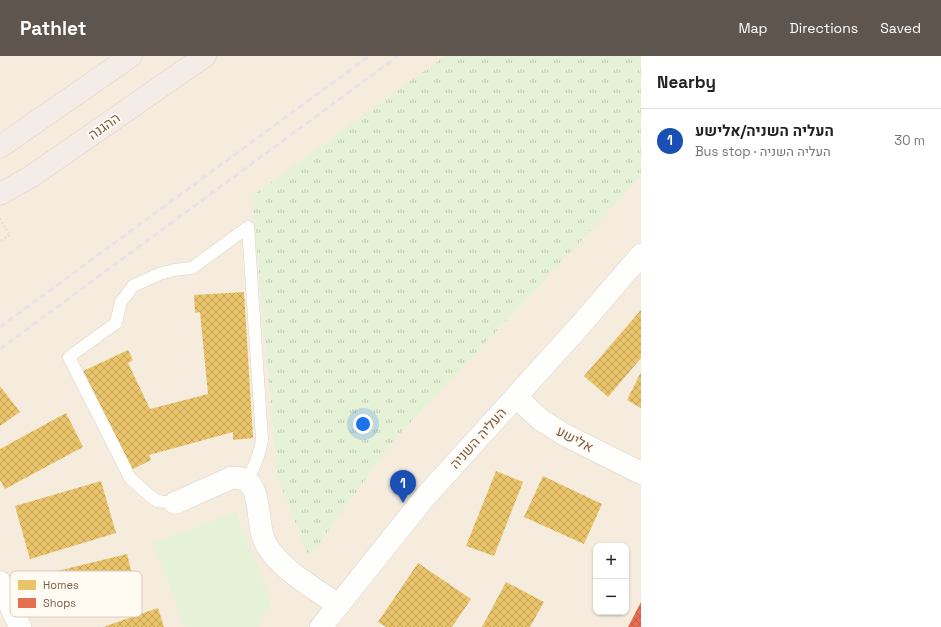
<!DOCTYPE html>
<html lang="en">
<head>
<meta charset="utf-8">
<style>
  body { margin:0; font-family:"Space Grotesk",Heebo,sans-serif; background:#f2f2f2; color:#222 }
  .controls { position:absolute; right:12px; bottom:12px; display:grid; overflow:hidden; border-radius:8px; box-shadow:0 1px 3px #0004 }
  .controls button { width:36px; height:36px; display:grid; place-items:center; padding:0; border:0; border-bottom:1px solid #e0e0e0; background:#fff; color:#222; font:20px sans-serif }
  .you { position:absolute; left:363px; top:368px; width:14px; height:14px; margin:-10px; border:3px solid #fff; border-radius:50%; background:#1a73e8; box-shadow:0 0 0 6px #1a73e833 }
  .badge { display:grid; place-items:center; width:26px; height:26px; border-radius:50%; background:#5e554e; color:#fff; font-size:13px; font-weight:700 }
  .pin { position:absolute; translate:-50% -33px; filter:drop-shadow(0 1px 2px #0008) }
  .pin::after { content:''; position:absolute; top:21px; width:14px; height:12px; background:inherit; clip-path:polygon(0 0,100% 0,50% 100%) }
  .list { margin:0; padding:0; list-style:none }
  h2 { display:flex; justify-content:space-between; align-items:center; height:52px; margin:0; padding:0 16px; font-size:17px }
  h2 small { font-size:13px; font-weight:400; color:#767676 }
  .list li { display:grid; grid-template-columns:26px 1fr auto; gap:12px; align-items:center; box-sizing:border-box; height:64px; padding:0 16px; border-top:1px solid #e0e0e0 }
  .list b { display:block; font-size:15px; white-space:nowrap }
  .list p { margin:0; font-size:13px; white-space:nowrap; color:#767676 }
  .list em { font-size:13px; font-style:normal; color:#767676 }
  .map { position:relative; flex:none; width:641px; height:571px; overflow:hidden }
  header { display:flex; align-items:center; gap:24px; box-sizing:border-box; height:56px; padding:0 20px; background:#5e554e; color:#fff }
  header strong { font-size:19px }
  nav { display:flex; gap:22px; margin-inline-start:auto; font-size:14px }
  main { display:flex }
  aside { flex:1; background:#fff }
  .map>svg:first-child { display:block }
  .residential { fill:#f6ecde; fill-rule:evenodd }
  .grass { fill:url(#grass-tufts) }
  .park { fill:#e5f2d7 }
  .homes { fill:url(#homes-cross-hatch) }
  .shops { fill:url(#shops-cross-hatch) }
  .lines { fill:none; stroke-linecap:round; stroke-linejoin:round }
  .service-casing { stroke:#dad3cc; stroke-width:13 }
  .minor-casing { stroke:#dad3cc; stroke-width:23 }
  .tertiary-casing { stroke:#dad3cc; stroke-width:23 }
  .trunk-casing { stroke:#dbd2ca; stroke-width:23 }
  .path { stroke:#dcd6ce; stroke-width:2.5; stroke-dasharray:1 3; stroke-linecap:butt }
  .service { stroke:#fefefc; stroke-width:12 }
  .minor { stroke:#fefefc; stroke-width:22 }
  .tertiary { stroke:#fefefc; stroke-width:22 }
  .trunk { stroke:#f4ece6; stroke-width:22 }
  .rail { stroke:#e6e3e7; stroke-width:3; stroke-dasharray:6 4; stroke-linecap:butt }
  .labels { text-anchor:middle; stroke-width:4; stroke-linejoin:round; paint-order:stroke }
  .street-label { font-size:14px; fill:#7d5e49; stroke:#fffbf2 }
  .key { fill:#fffbf2; stroke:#d8ccbf; stroke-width:1 }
  .key-label { font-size:11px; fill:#7d5e49 }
</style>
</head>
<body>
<header>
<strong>Pathlet</strong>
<nav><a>Map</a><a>Directions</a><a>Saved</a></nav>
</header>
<main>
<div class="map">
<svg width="641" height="571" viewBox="0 0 641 571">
  <defs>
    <pattern id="grass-tufts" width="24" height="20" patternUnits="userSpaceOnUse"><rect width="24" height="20" fill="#e5f2d7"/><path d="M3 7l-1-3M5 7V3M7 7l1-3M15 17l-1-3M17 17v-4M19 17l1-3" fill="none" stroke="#bfc7b0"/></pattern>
    <pattern id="homes-cross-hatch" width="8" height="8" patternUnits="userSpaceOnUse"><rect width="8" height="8" fill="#e9c46a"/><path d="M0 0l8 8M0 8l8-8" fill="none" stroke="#c2a259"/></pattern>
    <pattern id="shops-cross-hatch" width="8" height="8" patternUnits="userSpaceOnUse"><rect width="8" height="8" fill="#e76f51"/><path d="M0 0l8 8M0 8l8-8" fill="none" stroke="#c05e45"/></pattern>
  </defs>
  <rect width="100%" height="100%" fill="#f9f6ee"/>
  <!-- residential -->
  <path class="residential" d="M0,0H641V571H0ZM596,490H626V556H596Z"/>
  <!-- grass -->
  <polygon class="grass" points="445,0 641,0 641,121 394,384 309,501 277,420 252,140"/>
  <!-- park -->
  <polygon class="park" points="236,456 272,548 257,571 185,571 153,487"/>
  <!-- homes -->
  <g class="homes">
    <polygon points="244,236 253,382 233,384 233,376 149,399 151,404 131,414 83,315 128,294 133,304 128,307 150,353 208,338 200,256 195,257 194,239"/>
    <polygon points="641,254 641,302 608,341 584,320"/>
    <polygon points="641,316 641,352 627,344"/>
    <polygon points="0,330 20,356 0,370"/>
    <polygon points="66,357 83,391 5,433 0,424 0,393"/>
    <polygon points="496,415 523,426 494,500 466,490"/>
    <polygon points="543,420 602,448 584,488 524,461"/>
    <polygon points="101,425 116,477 30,503 15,450"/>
    <polygon points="127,498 137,540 47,561 37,520"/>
    <polygon points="418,507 471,543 452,571 386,571 378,566"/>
    <polygon points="506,526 544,546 530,571 482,571"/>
    <polygon points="158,552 164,571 103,571"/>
  </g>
  <!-- shops -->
  <polygon class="shops" points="641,546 641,571 628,571"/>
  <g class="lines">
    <!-- service casing -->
    <g class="service-casing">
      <path id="service" d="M175,447L157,445L150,440L130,422L69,301L116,267L121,246L133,230L159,218L174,214L192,212L248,171L262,383C260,399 255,411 246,424"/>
    </g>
    <!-- minor casing -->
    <g class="minor-casing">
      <g id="minor">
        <polyline points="516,341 541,364 565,379 641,417"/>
        <path d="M175,447L231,422C265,418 255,464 264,484C275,510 316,534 339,549"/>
        <polyline points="0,526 20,571"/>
      </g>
    </g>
    <!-- tertiary casing -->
    <g class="tertiary-casing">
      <polyline id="tertiary" points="321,571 425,441 577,273 641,199"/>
    </g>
    <!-- trunk casing -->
    <g class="trunk-casing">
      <g id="trunk">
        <polyline points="0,91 131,0"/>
        <polyline points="0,138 32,120 205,0"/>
      </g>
    </g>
    <!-- path -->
    <polyline class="path" points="0,163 10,179 0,185"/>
    <!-- service -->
    <use href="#service" class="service"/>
    <!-- minor -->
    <use href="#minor" class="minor"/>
    <!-- tertiary -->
    <use href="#tertiary" class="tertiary"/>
    <!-- trunk -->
    <use href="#trunk" class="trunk"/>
    <!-- rail -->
    <g class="rail">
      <polyline points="0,271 369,0"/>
      <polyline points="0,293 398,0"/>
    </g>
  </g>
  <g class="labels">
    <!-- street labels -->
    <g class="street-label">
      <text transform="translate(104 70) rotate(-35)" y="5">ההגנה</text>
      <text transform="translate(478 382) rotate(-48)" y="5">העליה השניה</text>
      <text transform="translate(575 383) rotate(28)" y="5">אלישע</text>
    </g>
  </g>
  <!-- legend -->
  <rect x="10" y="515" width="132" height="46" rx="6" class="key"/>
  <rect x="18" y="524" width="18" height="10" fill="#e9c46a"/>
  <rect x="18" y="542" width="18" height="10" fill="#e76f51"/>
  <g class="key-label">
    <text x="43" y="533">Homes</text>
    <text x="43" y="551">Shops</text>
  </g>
</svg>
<div class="controls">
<button>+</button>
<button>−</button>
</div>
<div class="you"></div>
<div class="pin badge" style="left:403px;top:447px;background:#1a4fb4">1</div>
</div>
<aside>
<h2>Nearby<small></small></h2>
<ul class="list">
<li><span class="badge" style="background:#1a4fb4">1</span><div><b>העליה השניה/אלישע</b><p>Bus stop · העליה השניה</p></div><em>30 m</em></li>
</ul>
</aside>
</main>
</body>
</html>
